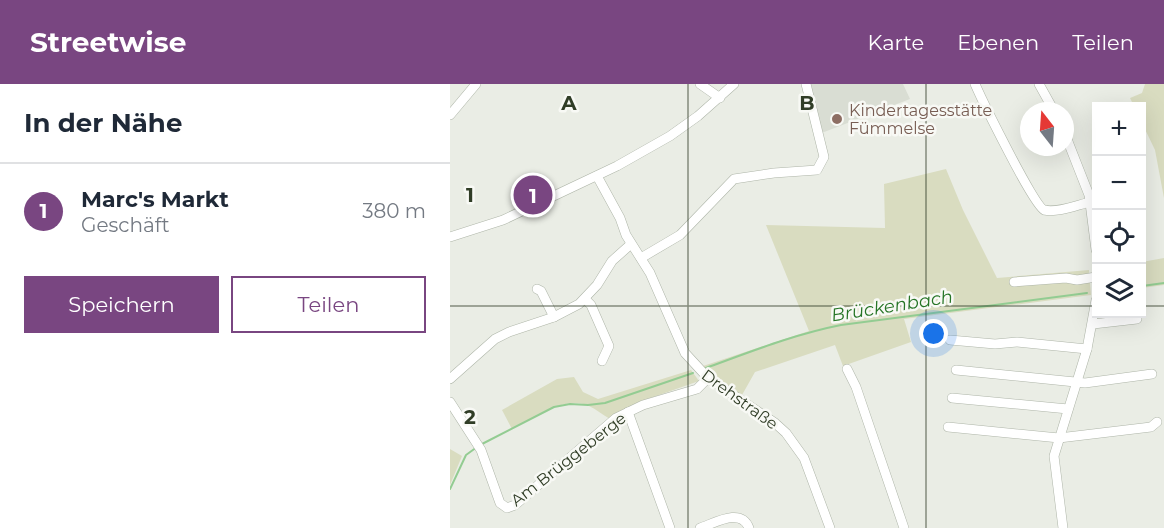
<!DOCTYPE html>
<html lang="de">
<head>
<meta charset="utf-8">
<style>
  body { margin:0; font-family:Montserrat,sans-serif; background:#f6f6f7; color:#1f2937 }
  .controls { position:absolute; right:18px; top:18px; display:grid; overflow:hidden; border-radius:0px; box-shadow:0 6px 24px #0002 }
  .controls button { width:54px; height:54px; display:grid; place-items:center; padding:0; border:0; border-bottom:2px solid #e0e1e3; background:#fff; color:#1f2937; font:30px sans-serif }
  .compass { position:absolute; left:570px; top:18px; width:54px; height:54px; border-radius:50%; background:#fff; box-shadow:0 6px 24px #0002; rotate:343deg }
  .you { position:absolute; left:484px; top:250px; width:21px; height:21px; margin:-15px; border:4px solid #fff; border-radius:50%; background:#1a73e8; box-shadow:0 0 0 9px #1a73e833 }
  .badge { display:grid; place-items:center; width:39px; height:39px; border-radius:50%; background:#794681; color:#fff; font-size:20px; font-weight:700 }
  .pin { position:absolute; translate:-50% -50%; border:3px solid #fff; box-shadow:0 2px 6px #0006 }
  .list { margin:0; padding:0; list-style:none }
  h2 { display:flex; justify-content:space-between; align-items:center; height:78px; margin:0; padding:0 24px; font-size:26px }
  h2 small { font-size:20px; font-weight:400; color:#747a83 }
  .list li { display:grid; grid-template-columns:39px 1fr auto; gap:18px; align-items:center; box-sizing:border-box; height:96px; padding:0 24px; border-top:2px solid #e0e1e3 }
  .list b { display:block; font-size:22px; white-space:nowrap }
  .list p { margin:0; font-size:20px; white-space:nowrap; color:#747a83 }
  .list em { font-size:20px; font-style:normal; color:#747a83 }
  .actions { display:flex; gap:12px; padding:18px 24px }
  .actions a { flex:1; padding:14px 0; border:2px solid #794681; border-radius:0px; text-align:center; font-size:21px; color:#794681 }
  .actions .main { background:#794681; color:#fff }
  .icon { flex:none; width:33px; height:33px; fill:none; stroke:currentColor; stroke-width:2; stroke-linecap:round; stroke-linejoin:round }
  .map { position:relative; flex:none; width:714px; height:444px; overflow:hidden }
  header { display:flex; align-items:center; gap:36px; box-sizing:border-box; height:84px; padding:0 30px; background:#794681; color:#fff }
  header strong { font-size:28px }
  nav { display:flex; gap:33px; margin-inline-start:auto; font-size:21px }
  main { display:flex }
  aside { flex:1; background:#fff }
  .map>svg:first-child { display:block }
  .built { fill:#d9ddd3 }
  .green { fill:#d9dcc0 }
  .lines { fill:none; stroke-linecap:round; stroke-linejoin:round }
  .stream { stroke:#93cc92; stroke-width:2 }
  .minor-casing { stroke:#aeb5a8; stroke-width:10 }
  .minor { stroke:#fff; stroke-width:9 }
  .grid { fill:none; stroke:#303d26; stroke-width:1.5; stroke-opacity:0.55 }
  .education-dot { fill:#8d6e63; stroke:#f8f9f5; stroke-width:2 }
  .labels { text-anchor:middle; stroke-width:5; stroke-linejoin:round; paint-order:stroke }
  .education-label { font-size:16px; fill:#785e54; stroke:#f8f9f5; text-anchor:start }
  .street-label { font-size:16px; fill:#303d26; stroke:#f8f9f5 }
  .water-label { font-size:18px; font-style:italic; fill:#257425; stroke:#f8f9f5 }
  .grid-label { font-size:20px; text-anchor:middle; font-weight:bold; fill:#303d26; stroke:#f8f9f5; stroke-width:5; stroke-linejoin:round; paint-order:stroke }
</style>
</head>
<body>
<header>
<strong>Streetwise</strong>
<nav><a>Karte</a><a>Ebenen</a><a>Teilen</a></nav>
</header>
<main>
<aside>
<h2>In der Nähe<small></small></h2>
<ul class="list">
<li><span class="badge">1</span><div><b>Marc's Markt</b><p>Geschäft</p></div><em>380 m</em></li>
</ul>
<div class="actions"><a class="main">Speichern</a><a>Teilen</a></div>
</aside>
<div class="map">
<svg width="714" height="444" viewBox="0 0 714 444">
  <rect width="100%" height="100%" fill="#eaede5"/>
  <!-- built -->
  <polygon class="built" points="361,0 453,0 460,15 369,50 357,2"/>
  <!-- green -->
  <g class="green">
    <polygon points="695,0 714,0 714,114 705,66 692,39 692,22 684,22 680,14 692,9"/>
    <polygon points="496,85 513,126 547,194 639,186 641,211 454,235 461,258 393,282 385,261 305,288 292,311 263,293 253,282 359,247 316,141 435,144 434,100"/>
    <polygon points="714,174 714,201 692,204 692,178"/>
    <path d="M241,286L249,297L195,316L160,335C153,331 146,325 139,322C115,311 84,334 62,345L52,326L107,295L124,293L133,308L148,315Z"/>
    <polygon points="0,365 12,372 0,401"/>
  </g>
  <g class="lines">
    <!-- stream -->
    <g class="stream">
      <polyline points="692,202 714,199"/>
      <path d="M256,284C300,268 345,250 391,241L637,209"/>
      <polyline points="32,360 104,323 120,320 138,321 155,319 243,289"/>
      <polyline points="0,405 16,371 27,363"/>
    </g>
    <!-- minor casing -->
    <g class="minor-casing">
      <g id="minor">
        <polyline points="250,0 270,14"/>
        <path d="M525,0C532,16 585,124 594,126C608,129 627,121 640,118"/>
        <polyline points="589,0 604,27"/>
        <polyline points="0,31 26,0"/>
        <polyline points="615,50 639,111 646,166"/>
        <polyline points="147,92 170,134 176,151 200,189 235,269 258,294 325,339 336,349 354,374 380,444"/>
        <polyline points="0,153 53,136 167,82 220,52 248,32 284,0"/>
        <polyline points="191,174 230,151 284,95 324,89 367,86 374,73 356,0"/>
        <polyline points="564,198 616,194 627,196 646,193"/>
        <polyline points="87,205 91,207 104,233"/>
        <polyline points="135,215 141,221 159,262 152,277"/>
        <polyline points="643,240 687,235"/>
        <polyline points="500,256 545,260 567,258 637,265"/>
        <polyline points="397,285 406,303 454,444"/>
        <polyline points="506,286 635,299 702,290"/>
        <polyline points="0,295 45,255 59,248 104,233 129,220 147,201 162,177 181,160"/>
        <polyline points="502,314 618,325"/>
        <polyline points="0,318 31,366 50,419 57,424 65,421 166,334 193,321 247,305 258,294"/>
        <polyline points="178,328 220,444"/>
        <polyline points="498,343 609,354 701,343 707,338"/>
        <path d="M250,444C265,439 291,423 299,444"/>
        <polyline points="613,444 604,372 637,265 646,216"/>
      </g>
    </g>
    <!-- minor -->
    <use href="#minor" class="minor"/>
  </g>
  <!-- grid -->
  <path class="grid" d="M238,0V444M476,0V444M0,222H646M692,222H714"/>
  <!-- markers -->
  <circle class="education-dot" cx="387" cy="35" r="6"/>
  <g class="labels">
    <!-- education labels -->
    <g class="education-label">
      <text x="399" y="32">Kindertagesstätte<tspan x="399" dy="18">Fümmelse</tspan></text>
    </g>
    <!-- street labels -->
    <g class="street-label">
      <text transform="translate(290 315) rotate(36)" y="6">Drehstraße</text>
      <text transform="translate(118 375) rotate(-38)" y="6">Am Brüggeberge</text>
    </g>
    <!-- water labels -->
    <g class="water-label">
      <text transform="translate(442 222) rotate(-9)" y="6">Brückenbach</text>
    </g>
  </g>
  <g class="grid-label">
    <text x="119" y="26">A</text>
    <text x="357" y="26">B</text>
    <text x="20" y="118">1</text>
    <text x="20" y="340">2</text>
  </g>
</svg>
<div class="controls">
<button>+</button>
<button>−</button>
<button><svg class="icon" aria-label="locate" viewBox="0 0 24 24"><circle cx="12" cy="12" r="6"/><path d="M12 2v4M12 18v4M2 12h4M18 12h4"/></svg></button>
<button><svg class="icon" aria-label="layers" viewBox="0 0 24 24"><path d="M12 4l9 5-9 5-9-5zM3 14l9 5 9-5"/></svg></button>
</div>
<svg class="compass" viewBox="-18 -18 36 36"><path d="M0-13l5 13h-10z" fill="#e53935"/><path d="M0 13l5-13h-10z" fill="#747a83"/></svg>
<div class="you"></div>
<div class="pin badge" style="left:83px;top:111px">1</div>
</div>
</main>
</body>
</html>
